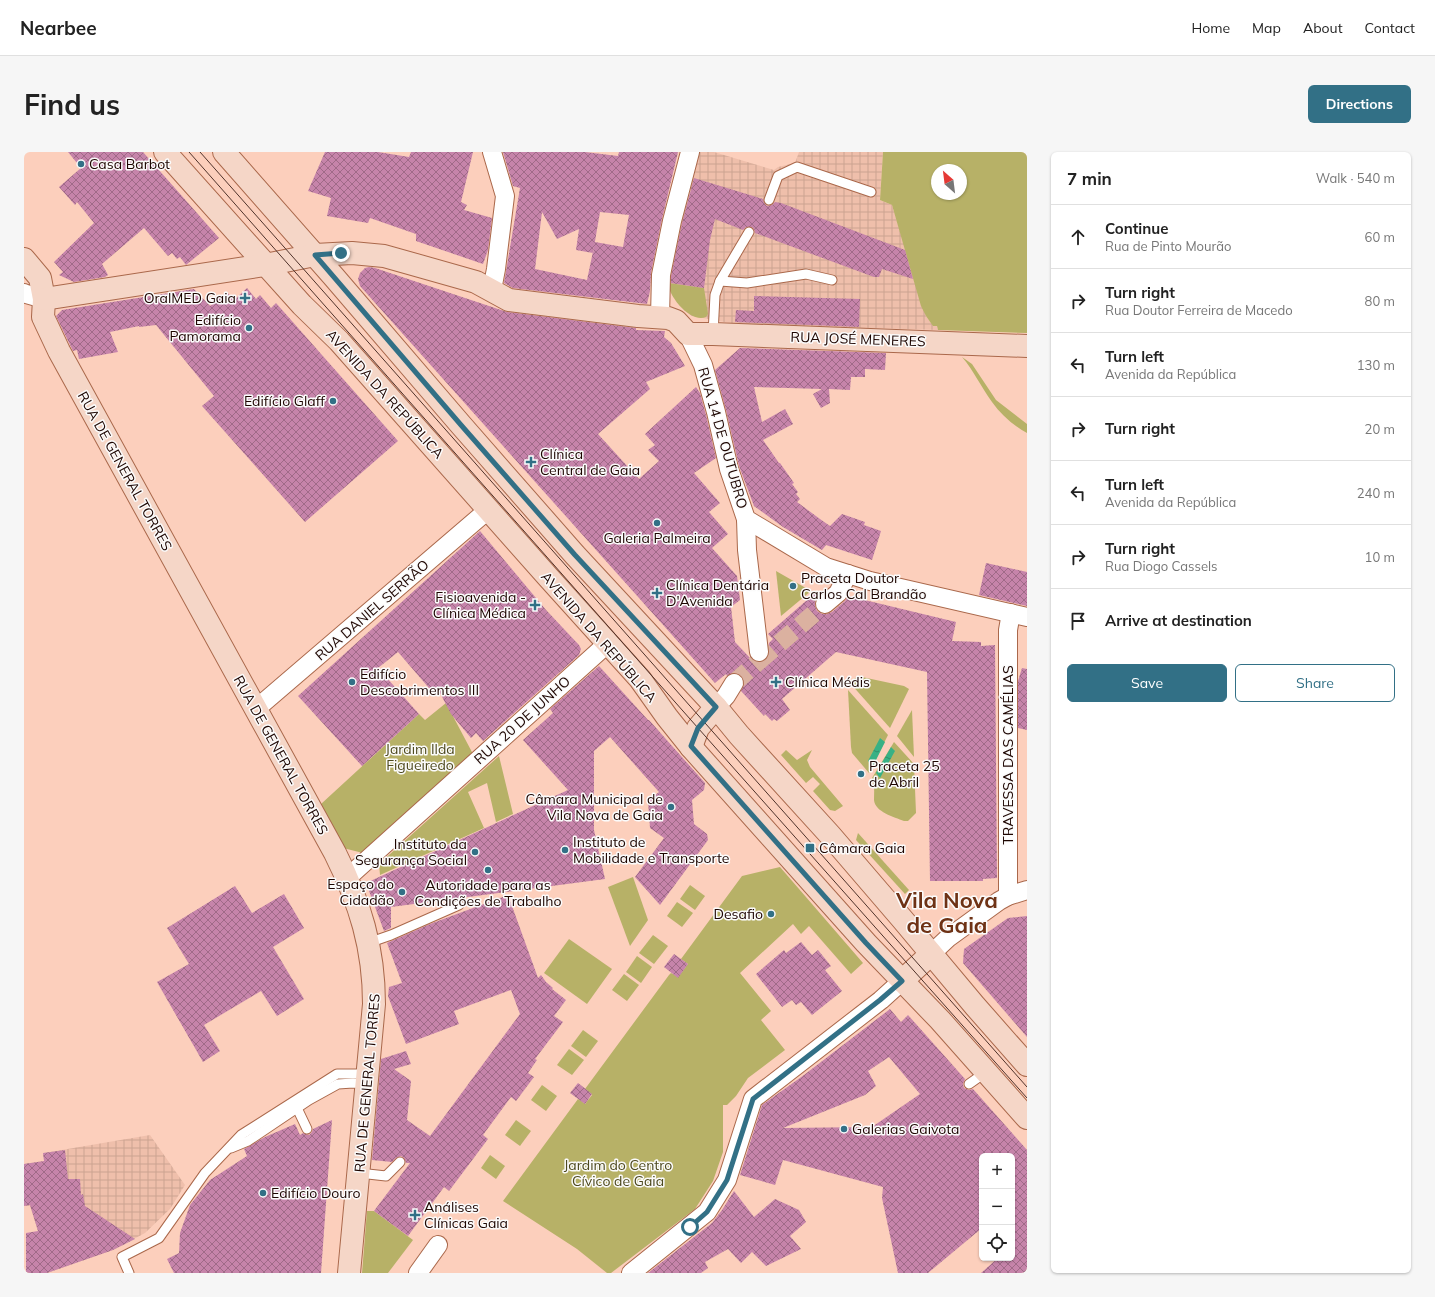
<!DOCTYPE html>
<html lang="en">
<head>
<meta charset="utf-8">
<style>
  body { margin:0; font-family:Mulish,sans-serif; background:#f6f6f6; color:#222 }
  .controls { position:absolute; right:12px; bottom:12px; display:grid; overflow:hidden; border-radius:6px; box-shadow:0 1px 3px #0004 }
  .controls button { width:36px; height:36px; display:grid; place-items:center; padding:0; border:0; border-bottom:1px solid #e0e0e0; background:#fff; color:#222; font:20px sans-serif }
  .compass { position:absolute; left:907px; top:12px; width:36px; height:36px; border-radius:50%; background:#fff; box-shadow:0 1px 3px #0004; rotate:332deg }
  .stop { position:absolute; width:12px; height:12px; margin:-9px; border:3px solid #327086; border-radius:50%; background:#fff }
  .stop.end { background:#327086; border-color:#fff; box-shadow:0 1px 4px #0008 }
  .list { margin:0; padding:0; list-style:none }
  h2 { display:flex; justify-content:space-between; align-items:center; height:52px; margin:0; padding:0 16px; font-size:17px }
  h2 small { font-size:13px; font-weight:400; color:#767676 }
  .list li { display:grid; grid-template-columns:26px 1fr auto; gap:12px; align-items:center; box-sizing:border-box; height:64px; padding:0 16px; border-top:1px solid #e0e0e0 }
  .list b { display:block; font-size:15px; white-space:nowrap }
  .list p { margin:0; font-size:13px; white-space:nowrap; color:#767676 }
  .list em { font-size:13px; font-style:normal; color:#767676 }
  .actions { display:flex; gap:8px; padding:12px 16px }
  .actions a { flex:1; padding:9px 0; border:1px solid #327086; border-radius:6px; text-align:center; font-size:14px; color:#327086 }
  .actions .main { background:#327086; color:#fff }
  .icon { flex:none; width:22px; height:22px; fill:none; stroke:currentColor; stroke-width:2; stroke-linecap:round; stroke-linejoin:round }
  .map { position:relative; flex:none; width:1003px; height:1121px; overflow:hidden; border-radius:6px }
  header { display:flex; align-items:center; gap:24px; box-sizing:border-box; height:56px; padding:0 20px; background:#fff; border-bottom:1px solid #e0e0e0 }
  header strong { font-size:19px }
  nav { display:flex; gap:22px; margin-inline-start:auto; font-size:14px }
  .intro { display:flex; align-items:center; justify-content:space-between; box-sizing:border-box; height:96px; padding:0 24px }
  h1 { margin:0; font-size:28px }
  .button { padding:10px 18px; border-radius:6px; background:#327086; color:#fff; font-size:14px; font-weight:700 }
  main { display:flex; gap:24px; padding:0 24px }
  aside { flex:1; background:#fff; border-radius:6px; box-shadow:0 1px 3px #0004 }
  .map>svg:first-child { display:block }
  .industrial { fill:url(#industrial-grid) }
  .green { fill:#b7b167; fill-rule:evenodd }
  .water { fill:url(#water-ripples) }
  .building { fill:url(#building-cross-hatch); fill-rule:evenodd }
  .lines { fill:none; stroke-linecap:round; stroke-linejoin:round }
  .street-tunnel { stroke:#dbb1a0; stroke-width:18; stroke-dasharray:18 9; stroke-linecap:butt }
  .lane-casing { stroke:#aa684b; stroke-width:11 }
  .street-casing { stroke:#aa684b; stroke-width:20 }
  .secondary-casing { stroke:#aa684b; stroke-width:24 }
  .lane { stroke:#fff; stroke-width:9 }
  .street { stroke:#fff; stroke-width:18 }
  .secondary { stroke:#f5d6c7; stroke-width:22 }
  .tram { stroke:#50332b; stroke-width:1 }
  .route { stroke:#327086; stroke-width:5 }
  .poi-dot { fill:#327086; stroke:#fbfbfb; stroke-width:1.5 }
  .labels { text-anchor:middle; stroke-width:3; stroke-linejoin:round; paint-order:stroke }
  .poi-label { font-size:14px; fill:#1d0500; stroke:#fbfbfb; text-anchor:start }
  .street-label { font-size:14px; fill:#1d0500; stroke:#fbfbfb }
  .park-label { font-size:14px; fill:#4d491e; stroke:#fbfbfb }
  .town-label { font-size:22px; font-weight:bold; fill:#6e3215; stroke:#fbfbfb }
</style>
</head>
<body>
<header>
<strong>Nearbee</strong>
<nav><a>Home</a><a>Map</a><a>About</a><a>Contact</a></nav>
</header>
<div class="intro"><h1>Find us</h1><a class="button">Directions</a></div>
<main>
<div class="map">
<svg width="1003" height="1121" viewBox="0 0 1003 1121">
  <defs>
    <pattern id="industrial-grid" width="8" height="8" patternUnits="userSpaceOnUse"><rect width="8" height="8" fill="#efbfab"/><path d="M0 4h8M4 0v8" fill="none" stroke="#cca391"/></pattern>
    <pattern id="water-ripples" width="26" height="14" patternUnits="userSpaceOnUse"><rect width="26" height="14" fill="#38b185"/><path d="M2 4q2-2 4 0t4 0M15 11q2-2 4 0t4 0" fill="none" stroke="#2f8e6a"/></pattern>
    <pattern id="building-cross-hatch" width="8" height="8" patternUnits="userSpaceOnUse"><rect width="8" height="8" fill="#c684aa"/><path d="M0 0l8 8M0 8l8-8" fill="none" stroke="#a06a88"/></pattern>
  </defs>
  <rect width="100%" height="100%" fill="#fccfbc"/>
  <!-- industrial -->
  <g class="industrial">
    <polygon points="673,0 690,0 750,18 754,15 771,11 775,0 859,0 856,48 868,53 902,164 909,173 913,174 914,178 711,172 668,164 662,160 648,143 644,131 652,83"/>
    <polygon points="126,983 161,1033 146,1057 121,1081 89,1098 23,1121 2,1121 14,1079 6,1054 0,1054 0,1012 20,1009 20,1001"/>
  </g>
  <!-- green -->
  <g class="green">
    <path d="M859,0H1003V181L914,178L913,174H909L902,164L897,154L868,53L856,48ZM913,18H937V42H913Z"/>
    <path d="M644,131L680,136L684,162L682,165C666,171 645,145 644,131Z"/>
    <path d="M938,205L948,212L972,248L1003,272V281C989,273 977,263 968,250C957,235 950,219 938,205Z"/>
    <polygon points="752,419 787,439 757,464"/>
    <polygon points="838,525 880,534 885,537 866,576 826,531 831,526"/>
    <polygon points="824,538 864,583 845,621 828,601 827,595"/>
    <polygon points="422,551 449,602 339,701 319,696 297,652 395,562 401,568"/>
    <polygon points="888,558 890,605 873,584"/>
    <path d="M870,590L890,612L892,661L884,669H880C870,665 851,660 850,648C850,641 851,634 848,626Z"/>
    <polygon points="762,598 773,608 788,598 783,608 786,615 819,654 811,659 806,658 789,639 796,632 789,625 782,631 757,603"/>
    <polygon points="475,604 489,662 472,670 463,631 444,640 460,676 356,723 355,712"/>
    <polygon points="834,681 885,738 881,742 832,688"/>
    <polygon points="756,715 839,811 827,822 785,774 777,782 769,772 716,821 747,859 737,868 761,898 724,926 712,944 703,953 699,953 699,1000 689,1029 671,1057 587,1121 583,1121 553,1097 479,1049 554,947 561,952 568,943 561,937 645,823 647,821 654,825 664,812 657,807 718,724"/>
    <polygon points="609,725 624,768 606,794 584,735"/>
    <polygon points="666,733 681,744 671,758 656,747"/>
    <polygon points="653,750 669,761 658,775 643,764"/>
    <polygon points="629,783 644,794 630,812 615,801"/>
    <polygon points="545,787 588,817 563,852 520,821"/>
    <polygon points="613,804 628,815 617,831 602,820"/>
    <polygon points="600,822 615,833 603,849 588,838"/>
    <polygon points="559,878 574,889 562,905 547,894"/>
    <polygon points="545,897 560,908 548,923 533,913"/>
    <polygon points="518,933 533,944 522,959 507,948"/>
    <polygon points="492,968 507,979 496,994 481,983"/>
    <polygon points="466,1003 481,1014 472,1027 457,1016"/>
    <polygon points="343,1059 350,1059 389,1088 364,1121 338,1121"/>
  </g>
  <!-- water -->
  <g class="water">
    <polygon points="856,586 861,590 849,614 844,609"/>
    <polygon points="867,595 871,599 856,626 852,621"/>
  </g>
  <!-- building -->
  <g class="building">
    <polygon points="44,0 119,0 195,86 162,113 156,105 153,107 148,101 144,104 120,76 78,112 84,123 81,125 50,130 35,123 39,120 30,110 70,71 53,50 51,53 35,35 57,16"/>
    <polygon points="301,0 354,0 385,5 387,0 449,0 437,50 443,53 440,58 468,66 464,98 459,112 392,89 392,82 346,66 344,71 303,64 307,46 284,39"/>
    <path d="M479,0H561L594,4L595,0H654L638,67L627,121L626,139L623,152L489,136L480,131L496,36L489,34ZM518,60L533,87L555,77L552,98L569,101L576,60L605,63L599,95L571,90L563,128L511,117Z"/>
    <polygon points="670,26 739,47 740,51 743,54 748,53 751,50 757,51 881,98 889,127 858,117 855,125 850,125 731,81 730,77 728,75 722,75 719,78 691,67 686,88 680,136 647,131 647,124 658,71"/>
    <polygon points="345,115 351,116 483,160 612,176 612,178 641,179 640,185 647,191 661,214 622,230 626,237 574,282 615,327 635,309 624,298 631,293 621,282 672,235 676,241 682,263 692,306 670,321 696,351 685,360 704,382 688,396 713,424 716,448 707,455 711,490 727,507 731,509 737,510 741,509 744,504 745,491 749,487 744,482 791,441 794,444 791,449 791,454 793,459 798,462 803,462 808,460 821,449 824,444 932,470 928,489 957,490 957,494 971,493 973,726 959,727 959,729 906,729 903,520 812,500 758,547 766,558 753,569 750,567 748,569 741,562 740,564 717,539 720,531 719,526 716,522 710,521 703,524 702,522 691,531 336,134 334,127 336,121 341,116"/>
    <polygon points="223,136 232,147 236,143 247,156 252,151 374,289 281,370 178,254 190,244 132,173 115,175 115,174 86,180 94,200 55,207 53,198 49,199 32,164 38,158 170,137 186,154 203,140 210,148"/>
    <polygon points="730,144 836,147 835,175 711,170 712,158 730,159"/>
    <polygon points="716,196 862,201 861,218 841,217 841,225 827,225 826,238 805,237 806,251 797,256 789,242 798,237 730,235 738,270 761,257 769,272 739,288 755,311 756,311 770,331 768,332 774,340 772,342 776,347 773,350 796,367 806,374 818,362 841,370 840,373 857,379 848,408 802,393 798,398 759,375 730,354 715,314 702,258 691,218"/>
    <polygon points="456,379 522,458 555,493 557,497 555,503 459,589 452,581 447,586 427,562 415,539 411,543 374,500 354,516 395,562 338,614 274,544"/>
    <polygon points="962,411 1003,420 1003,454 955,443"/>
    <polygon points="575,514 624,568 625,568 681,631 680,638 668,648 670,672 683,682 684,688 636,753 611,725 640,686 626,676 624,649 635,640 586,585 570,599 570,678 581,727 367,755 367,776 360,779 342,731 544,638 499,588 529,561 526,557"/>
    <polygon points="998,516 1003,517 1003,578 994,576 994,529"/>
    <polygon points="211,734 228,761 260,742 280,776 249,795 280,847 253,864 237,839 180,873 196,899 179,910 133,830 165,812 143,776"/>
    <polygon points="484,743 514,826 517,823 522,830 529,836 528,837 542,848 530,864 539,870 511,907 513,908 504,921 510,925 492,949 487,945 459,983 464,987 425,1039 420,1035 384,1084 350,1059 386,1011 382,1011 380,1006 377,1004 372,1006 368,1010 348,1008 357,907 382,899 387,912 370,917 387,929 383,968 406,984 496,862 487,838 430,859 435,872 382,892 364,844 365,835 378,831 363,791 406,772"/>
    <polygon points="1003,764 1003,885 939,811 940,797 984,766"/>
    <polygon points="777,790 788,803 794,798 807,814 801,818 818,839 788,863 777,850 772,853 768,848 758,855 732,822 760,798 762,801"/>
    <polygon points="650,802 664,812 654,826 640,815"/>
    <path d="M866,857L877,870L884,863L941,927L939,932L940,936L945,938L949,937L1003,998V1121H957L974,1106H988V1004H958V1076L904,1121H874L858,1046L859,1035L759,1008L751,1033L716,1023L738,953L780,923ZM865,905L896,942L848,975L759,976L841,943L852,934L844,919Z"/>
    <polygon points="554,931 568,942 561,952 546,941"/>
    <polygon points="308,968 297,1121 150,1121 143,1107 155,1101 156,1081 166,1053 186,1028 223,1004 220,997 241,985 271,972 276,983 279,981 285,983 288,980 289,977"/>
    <polygon points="41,998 44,1027 56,1027 57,1043 59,1042 61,1054 111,1087 89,1098 23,1121 2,1121 2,1081 14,1079 6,1053 0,1054 0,1012 20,1009 19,1001"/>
    <polygon points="710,1039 730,1065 751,1047 775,1058 782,1070 766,1084 777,1097 742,1114 728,1100 717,1111 704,1097 681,1110 684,1116 677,1121 624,1121 688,1071 698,1058"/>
  </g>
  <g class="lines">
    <!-- street-tunnel -->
    <g class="street-tunnel">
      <polyline points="735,509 801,452"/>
      <polyline points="710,531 735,509 735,500"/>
    </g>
    <!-- lane casing -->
    <g class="lane-casing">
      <g id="lane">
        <polyline points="745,48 754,24 773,15 847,40"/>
        <polyline points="696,129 723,131 782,122 808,128"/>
        <polyline points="689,182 691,143 696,129 725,80"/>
        <polyline points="344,791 367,783 435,753"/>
        <polyline points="945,932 962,920"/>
        <polyline points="273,956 283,977"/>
        <polyline points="207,996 224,989 285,948 314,932 329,931 342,932"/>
        <polyline points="335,1021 362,1024 376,1010"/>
        <polyline points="105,1121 98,1105 135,1086 181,1021 217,983 313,922 343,922"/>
      </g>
    </g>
    <!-- street casing -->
    <g class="street-casing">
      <g id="street">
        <polyline points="468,138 472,117 481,44 468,0"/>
        <polyline points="0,141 2,142 20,147"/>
        <polyline points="636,165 637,123 648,69 666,0"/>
        <polyline points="664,182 679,213 692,260 705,317 722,367 802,415 846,429 1003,465"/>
        <polyline points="722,367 723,398 735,500"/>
        <polyline points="801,452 814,441 824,422"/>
        <polyline points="692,555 702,544 710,531"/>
        <polyline points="232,557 464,358"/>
        <polyline points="323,726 583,492"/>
        <polyline points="984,744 984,478 987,461"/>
        <polyline points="907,802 924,786 975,749 984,744 1003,738"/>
        <polyline points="394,1121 414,1093"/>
        <polyline points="607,1121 683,1060 703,1028 729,947 857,848 878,829"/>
      </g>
    </g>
    <!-- secondary casing -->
    <g class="secondary-casing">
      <g id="secondary">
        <polyline points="141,0 278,153 315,189 524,425 616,527 643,565 667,595 842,791 916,868 1003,966"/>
        <polyline points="200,0 310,125 437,273 551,403 692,555 715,583 806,683 879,768 951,854 1003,913"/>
        <path d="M0,107L16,126L20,147L19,165L35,199L311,701C336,751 350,796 350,852L325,1121"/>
        <polyline points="20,147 241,113 291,103 328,101 360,104 452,130 485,148 614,164 644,166 652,169 664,182 689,182 1003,194"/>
        <polyline points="667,595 674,576 692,555"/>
        <polyline points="878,829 907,802"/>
      </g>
    </g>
    <!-- lane -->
    <use href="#lane" class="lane"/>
    <!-- street -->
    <use href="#street" class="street"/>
    <!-- secondary -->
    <use href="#secondary" class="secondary"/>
    <!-- tram -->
    <g class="tram">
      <polyline points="165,0 674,576 1003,946"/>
      <polyline points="176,0 1003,935"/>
    </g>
  </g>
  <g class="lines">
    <!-- route -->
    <polyline class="route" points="317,101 291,103 437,273 551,403 692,555 674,576 667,594 842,791 878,829 856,848 729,947 703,1028 683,1060 666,1075"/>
  </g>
  <!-- markers -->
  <g class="poi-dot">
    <circle cx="57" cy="12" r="4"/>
    <path d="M219 140h4v4h4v4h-4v4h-4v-4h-4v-4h4z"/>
    <circle cx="225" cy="176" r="4"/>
    <circle cx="309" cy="249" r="4"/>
    <path d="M505 304h4v4h4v4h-4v4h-4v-4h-4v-4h4z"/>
    <circle cx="633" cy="371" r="4"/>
    <circle cx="769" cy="434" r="4"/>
    <path d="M631 435h4v4h4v4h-4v4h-4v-4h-4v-4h4z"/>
    <path d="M509 447h4v4h4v4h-4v4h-4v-4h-4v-4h4z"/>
    <circle cx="328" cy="530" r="4"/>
    <path d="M750 524h4v4h4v4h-4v4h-4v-4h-4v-4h4z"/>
    <circle cx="837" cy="622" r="4"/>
    <circle cx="647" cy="655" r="4"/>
    <rect x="781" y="691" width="10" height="10" rx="2"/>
    <circle cx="541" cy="698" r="4"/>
    <circle cx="451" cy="700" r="4"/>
    <circle cx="464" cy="718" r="4"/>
    <circle cx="378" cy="740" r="4"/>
    <circle cx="747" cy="762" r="4"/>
    <circle cx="820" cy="977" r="4"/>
    <circle cx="239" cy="1041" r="4"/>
    <path d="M389 1057h4v4h4v4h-4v4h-4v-4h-4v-4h4z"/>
  </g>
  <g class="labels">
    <!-- poi labels -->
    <g class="poi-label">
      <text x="65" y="17">Casa Barbot</text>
      <text x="212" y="151" text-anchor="end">OralMED Gaia</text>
      <text x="217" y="173" text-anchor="end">Edifício<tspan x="217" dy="16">Pamorama</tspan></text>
      <text x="301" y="254" text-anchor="end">Edifício Glaff</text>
      <text x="516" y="307">Clínica<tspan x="516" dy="16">Central de Gaia</tspan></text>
      <text x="633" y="391" text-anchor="middle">Galeria Palmeira</text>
      <text x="777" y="431">Praceta Doutor<tspan x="777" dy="16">Carlos Cal Brandão</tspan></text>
      <text x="642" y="438">Clínica Dentária<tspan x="642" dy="16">D'Avenida</tspan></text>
      <text x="502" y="450" text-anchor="end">Fisioavenida -<tspan x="502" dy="16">Clínica Médica</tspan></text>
      <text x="336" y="527">Edifício<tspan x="336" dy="16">Descobrimentos III</tspan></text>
      <text x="761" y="535">Clínica Médis</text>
      <text x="845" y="619">Praceta 25<tspan x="845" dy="16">de Abril</tspan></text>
      <text x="639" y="652" text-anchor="end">Câmara Municipal de<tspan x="639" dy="16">Vila Nova de Gaia</tspan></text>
      <text x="549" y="695">Instituto de<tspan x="549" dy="16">Mobilidade e Transporte</tspan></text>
      <text x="443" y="697" text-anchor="end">Instituto da<tspan x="443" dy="16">Segurança Social</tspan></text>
      <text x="795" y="701">Câmara Gaia</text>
      <text x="370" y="737" text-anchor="end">Espaço do<tspan x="370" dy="16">Cidadão</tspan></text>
      <text x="464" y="738" text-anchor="middle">Autoridade para as<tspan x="464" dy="16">Condições de Trabalho</tspan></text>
      <text x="739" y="767" text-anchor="end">Desafio</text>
      <text x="828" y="982">Galerias Gaivota</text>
      <text x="247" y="1046">Edifício Douro</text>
      <text x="400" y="1060">Análises<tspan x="400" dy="16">Clínicas Gaia</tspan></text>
    </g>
    <!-- street labels -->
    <g class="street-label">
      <text transform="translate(834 187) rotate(2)" y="5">RUA JOSÉ MENERES</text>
      <text transform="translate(361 242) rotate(48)" y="5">AVENIDA DA REPÚBLICA</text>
      <text transform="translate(699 286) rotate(74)" y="5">RUA 14 DE OUTUBRO</text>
      <text transform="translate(101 319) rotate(61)" y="5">RUA DE GENERAL TORRES</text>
      <text transform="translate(348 458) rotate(-41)" y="5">RUA DANIEL SERRÃO</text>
      <text transform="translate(575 485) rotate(49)" y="5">AVENIDA DA REPÚBLICA</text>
      <text transform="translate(498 568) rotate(-42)" y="5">RUA 20 DE JUNHO</text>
      <text transform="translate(257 603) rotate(61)" y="5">RUA DE GENERAL TORRES</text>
      <text transform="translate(984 603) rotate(-90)" y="5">TRAVESSA DAS CAMÉLIAS</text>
      <text transform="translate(343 931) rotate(-85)" y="5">RUA DE GENERAL TORRES</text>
    </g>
    <!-- park labels -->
    <g class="park-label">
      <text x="396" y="602">Jardim Ilda<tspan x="396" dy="16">Figueiredo</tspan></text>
      <text x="594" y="1018">Jardim do Centro<tspan x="594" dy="16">Cívico de Gaia</tspan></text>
    </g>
    <!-- town labels -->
    <g class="town-label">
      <text x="923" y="756">Vila Nova<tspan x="923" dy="25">de Gaia</tspan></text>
    </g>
  </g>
</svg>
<div class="controls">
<button>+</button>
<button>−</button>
<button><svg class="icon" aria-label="locate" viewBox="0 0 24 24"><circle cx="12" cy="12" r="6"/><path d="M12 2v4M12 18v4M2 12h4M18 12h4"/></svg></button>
</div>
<svg class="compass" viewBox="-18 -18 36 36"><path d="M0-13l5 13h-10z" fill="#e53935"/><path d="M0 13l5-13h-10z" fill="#767676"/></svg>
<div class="stop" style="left:666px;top:1075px"></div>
<div class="stop end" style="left:317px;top:101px"></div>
</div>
<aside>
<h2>7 min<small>Walk · 540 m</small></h2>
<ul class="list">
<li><svg class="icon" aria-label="ahead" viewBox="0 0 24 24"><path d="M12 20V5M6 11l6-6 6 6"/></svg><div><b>Continue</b><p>Rua de Pinto Mourão</p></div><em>60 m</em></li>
<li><svg class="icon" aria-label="right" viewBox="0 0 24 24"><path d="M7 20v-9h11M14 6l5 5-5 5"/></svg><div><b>Turn right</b><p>Rua Doutor Ferreira de Macedo</p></div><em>80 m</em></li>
<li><svg class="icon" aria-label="left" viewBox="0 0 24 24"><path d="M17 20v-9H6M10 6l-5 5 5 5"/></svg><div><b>Turn left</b><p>Avenida da República</p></div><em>130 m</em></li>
<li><svg class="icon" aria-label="right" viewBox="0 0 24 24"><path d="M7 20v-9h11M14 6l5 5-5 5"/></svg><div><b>Turn right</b></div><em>20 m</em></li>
<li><svg class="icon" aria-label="left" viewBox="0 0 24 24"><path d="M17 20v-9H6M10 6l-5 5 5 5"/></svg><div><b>Turn left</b><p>Avenida da República</p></div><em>240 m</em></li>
<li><svg class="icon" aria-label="right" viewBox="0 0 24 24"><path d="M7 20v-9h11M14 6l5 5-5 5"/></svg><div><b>Turn right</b><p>Rua Diogo Cassels</p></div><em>10 m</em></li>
<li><svg class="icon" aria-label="arrive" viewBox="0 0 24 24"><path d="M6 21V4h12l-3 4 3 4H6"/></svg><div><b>Arrive at destination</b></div></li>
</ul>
<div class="actions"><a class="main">Save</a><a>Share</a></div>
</aside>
</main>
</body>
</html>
